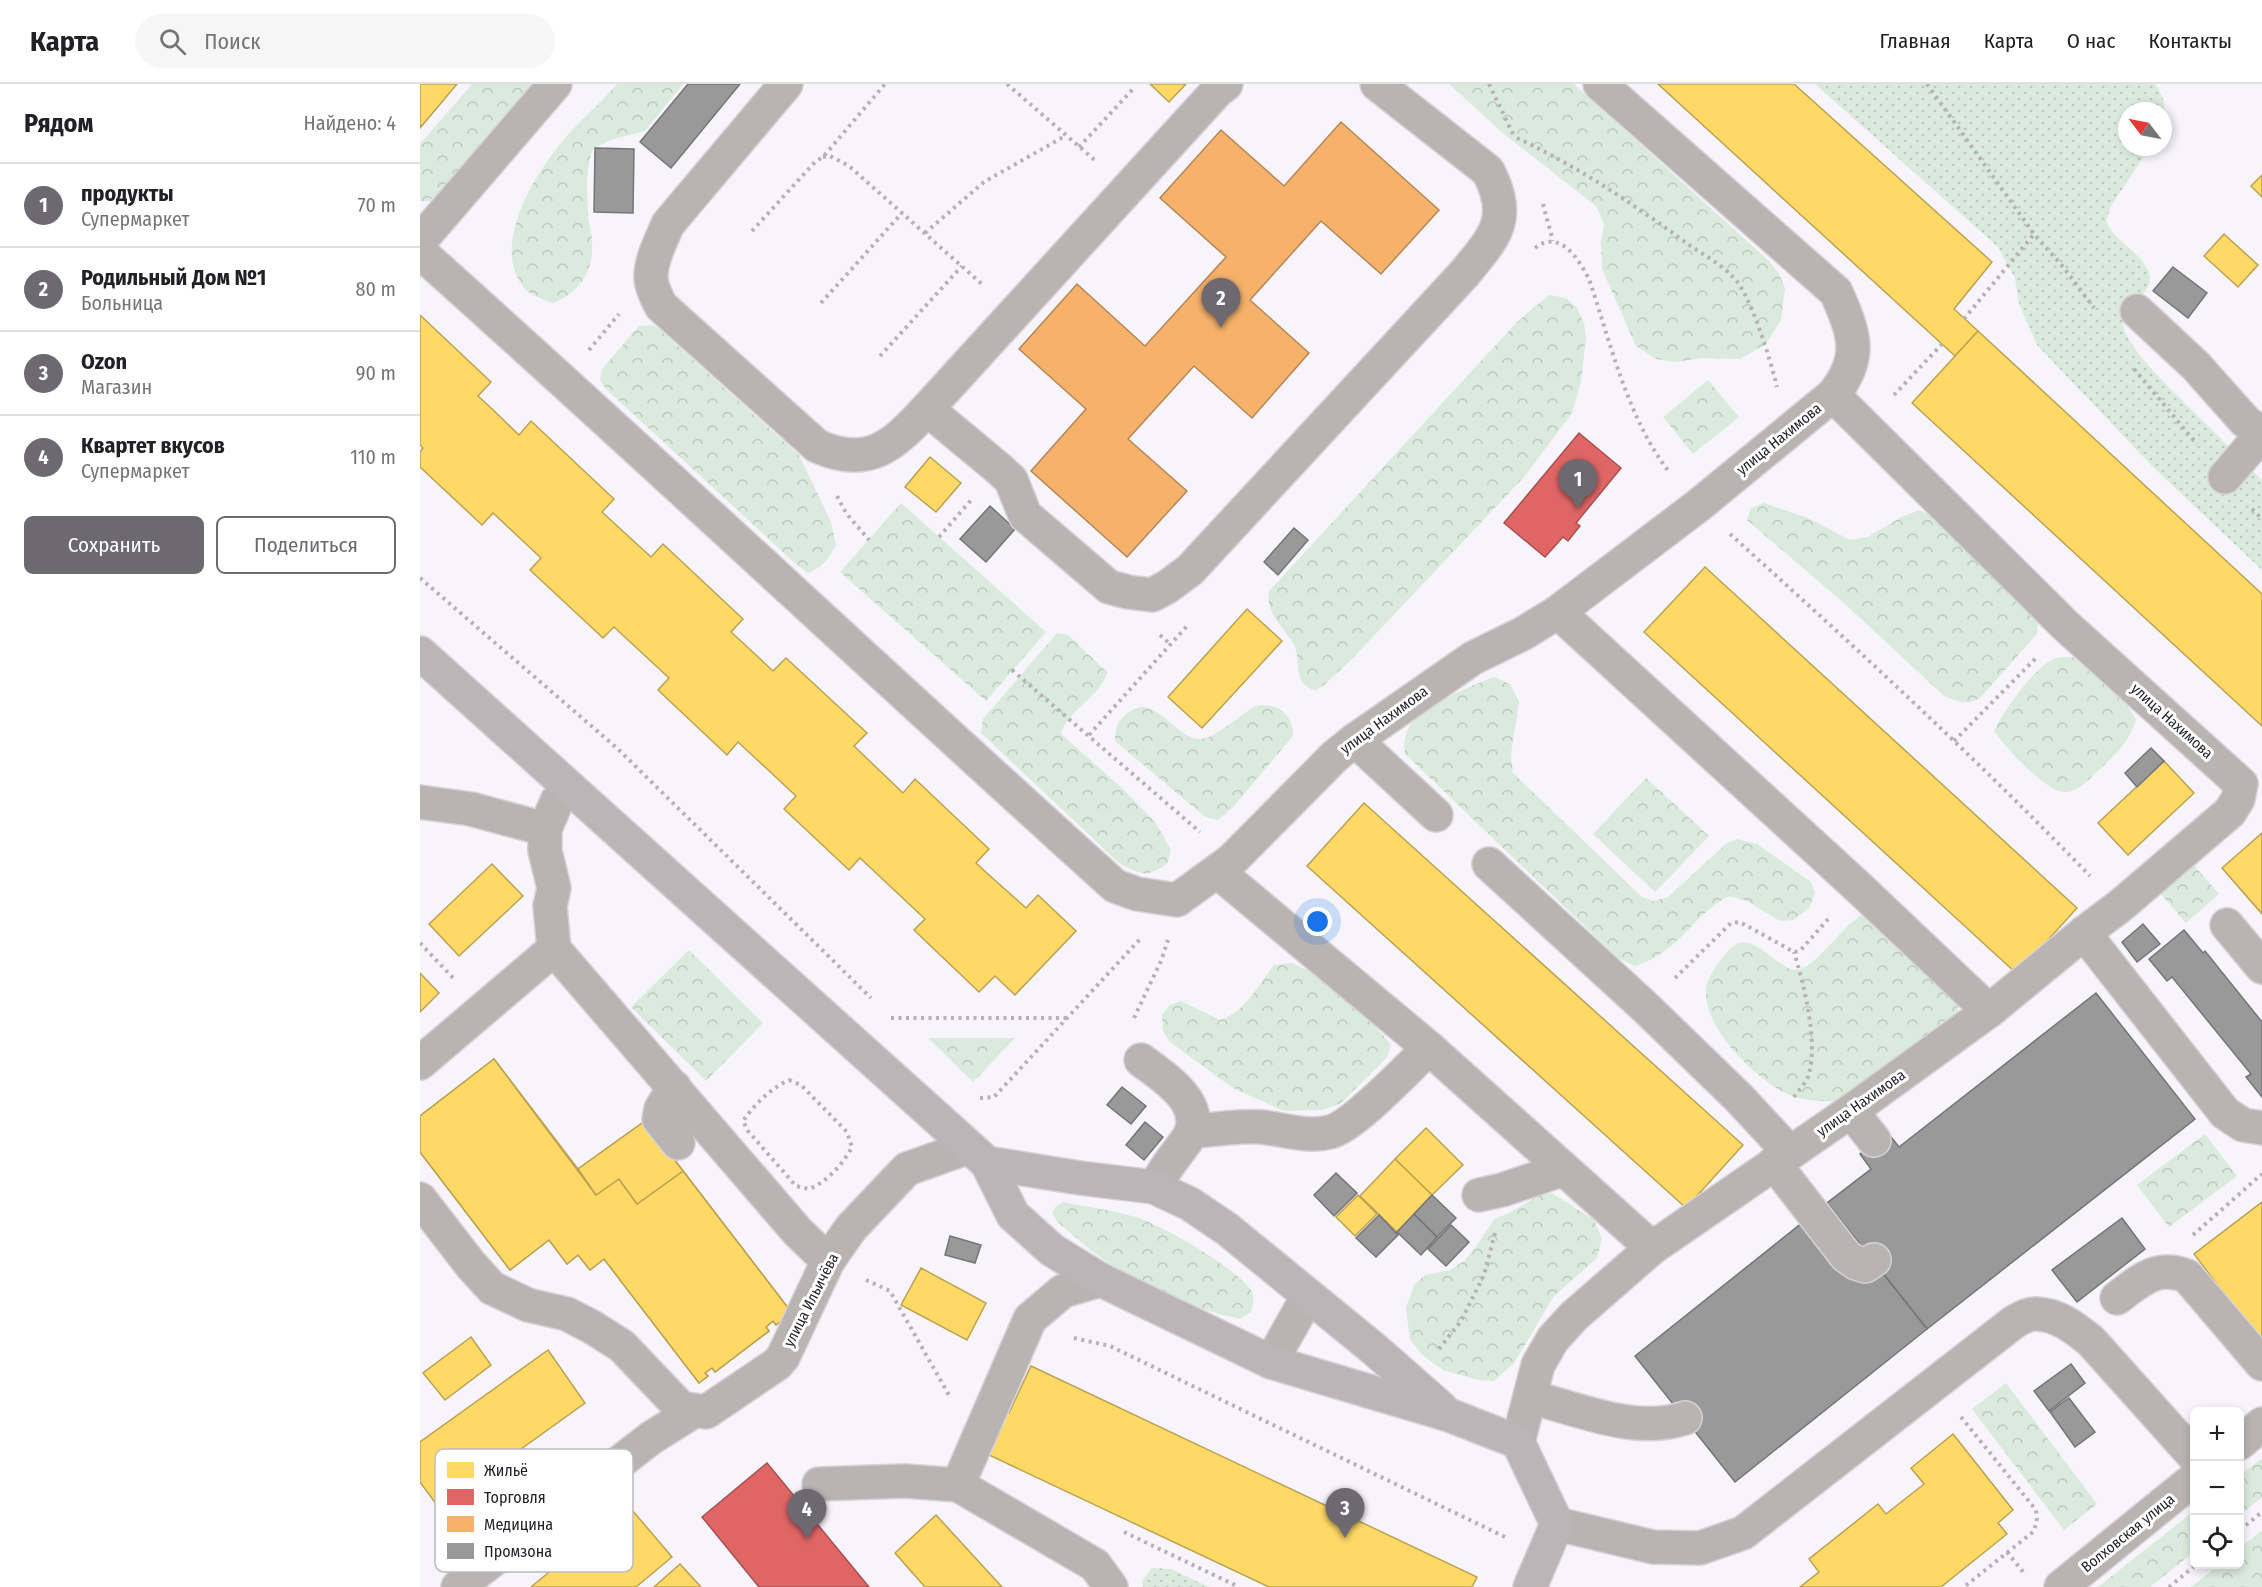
<!DOCTYPE html>
<html lang="ru">
<head>
<meta charset="utf-8">
<style>
  body { margin:0; font-family:"Fira Sans Condensed",sans-serif; background:#f6f6f6; color:#202124 }
  .controls { position:absolute; right:18px; bottom:18px; display:grid; overflow:hidden; border-radius:9px; box-shadow:0 3px 9px #0003 }
  .controls button { width:54px; height:54px; display:grid; place-items:center; padding:0; border:0; border-bottom:2px solid #e0e0e0; background:#fff; color:#202124; font:30px sans-serif }
  .compass { position:absolute; left:1698px; top:18px; width:54px; height:54px; border-radius:50%; background:#fff; box-shadow:0 3px 9px #0003; rotate:302deg }
  .you { position:absolute; left:898px; top:838px; width:21px; height:21px; margin:-15px; border:4px solid #fff; border-radius:50%; background:#1a73e8; box-shadow:0 0 0 9px #1a73e833 }
  .badge { display:grid; place-items:center; width:39px; height:39px; border-radius:50%; background:#6c6971; color:#fff; font-size:20px; font-weight:700 }
  .pin { position:absolute; translate:-50% -50px; filter:drop-shadow(0 2px 3px #0008) }
  .pin::after { content:''; position:absolute; top:32px; width:21px; height:18px; background:inherit; clip-path:polygon(0 0,100% 0,50% 100%) }
  .list { margin:0; padding:0; list-style:none }
  h2 { display:flex; justify-content:space-between; align-items:center; height:78px; margin:0; padding:0 24px; font-size:26px }
  h2 small { font-size:20px; font-weight:400; color:#757577 }
  .list li { display:grid; grid-template-columns:39px 1fr auto; gap:18px; align-items:center; box-sizing:border-box; height:84px; padding:0 24px; border-top:2px solid #e0e0e0 }
  .list b { display:block; font-size:22px; white-space:nowrap }
  .list p { margin:0; font-size:20px; white-space:nowrap; color:#757577 }
  .list em { font-size:20px; font-style:normal; color:#757577 }
  .actions { display:flex; gap:12px; padding:18px 24px }
  .actions a { flex:1; padding:14px 0; border:2px solid #6c6971; border-radius:9px; text-align:center; font-size:21px; color:#6c6971 }
  .actions .main { background:#6c6971; color:#fff }
  .icon { flex:none; width:33px; height:33px; fill:none; stroke:currentColor; stroke-width:2; stroke-linecap:round; stroke-linejoin:round }
  .map { position:relative; flex:none; width:1842px; height:1503px; overflow:hidden }
  header { display:flex; align-items:center; gap:36px; box-sizing:border-box; height:84px; padding:0 30px; background:#fff; border-bottom:2px solid #e0e0e0 }
  header strong { font-size:28px }
  nav { display:flex; gap:33px; margin-inline-start:auto; font-size:21px }
  .search { width:420px; height:54px; background:#f6f6f6; display:flex; align-items:center; gap:15px; box-sizing:border-box; padding:0 21px; border-radius:33px; color:#757577; font-size:22px }
  main { display:flex }
  aside { flex:1; background:#fff }
  .map>svg:first-child { display:block }
  .grass { fill:url(#grass-dots) }
  .forest { fill:url(#forest-crowns) }
  .homes { fill:#ffd966; stroke:#bca153; stroke-width:1.5 }
  .shops { fill:#e06666; stroke:#a75053; stroke-width:1.5 }
  .health { fill:#f6b26b; stroke:#b68657; stroke-width:1.5 }
  .industry { fill:#999; stroke:#757477; stroke-width:1.5 }
  .lines { fill:none; stroke-linecap:round; stroke-linejoin:round }
  .minor-casing { stroke:#d5d3d8; stroke-width:36 }
  .major-casing { stroke:#d5d3d8; stroke-width:36 }
  .path { stroke:#b6b2b4; stroke-width:4; stroke-dasharray:3 4.5; stroke-linecap:butt }
  .minor { stroke:#b9b3b2; stroke-width:33 }
  .major { stroke:#bcb4b6; stroke-width:33 }
  .labels { text-anchor:middle; stroke-width:6; stroke-linejoin:round; paint-order:stroke }
  .street-label { font-size:15px; fill:#211e27; stroke:#fff }
  .key { fill:#fff; stroke:#bcbcbe; stroke-width:1.5 }
  .key-label { font-size:16px; fill:#211e27 }
</style>
</head>
<body>
<header>
<strong>Карта</strong>
<div class="search"><svg class="icon" aria-label="search" viewBox="0 0 24 24"><circle cx="10" cy="10" r="6"/><path d="M15 15l6 6"/></svg>Поиск</div>
<nav><a>Главная</a><a>Карта</a><a>О нас</a><a>Контакты</a></nav>
</header>
<main>
<aside>
<h2>Рядом<small>Найдено: 4</small></h2>
<ul class="list">
<li><span class="badge">1</span><div><b>продукты</b><p>Супермаркет</p></div><em>70 m</em></li>
<li><span class="badge">2</span><div><b>Родильный Дом №1</b><p>Больница</p></div><em>80 m</em></li>
<li><span class="badge">3</span><div><b>Ozon</b><p>Магазин</p></div><em>90 m</em></li>
<li><span class="badge">4</span><div><b>Квартет вкусов</b><p>Супермаркет</p></div><em>110 m</em></li>
</ul>
<div class="actions"><a class="main">Сохранить</a><a>Поделиться</a></div>
</aside>
<div class="map">
<svg width="1842" height="1503" viewBox="0 0 1842 1503">
  <defs>
    <pattern id="grass-dots" width="8" height="8" patternUnits="userSpaceOnUse" patternTransform="scale(1.5)"><rect width="8" height="8" fill="#daeadc"/><path d="M2 2h.1M6 6h.1" fill="none" stroke="#bbc8bd" stroke-width="1.8" stroke-linecap="round"/></pattern>
    <pattern id="forest-crowns" width="20" height="18" patternUnits="userSpaceOnUse" patternTransform="scale(1.5)"><rect width="20" height="18" fill="#daeadc"/><path d="M2 6a3 3 0 1 1 6 0M12 15a3 3 0 1 1 6 0" fill="none" stroke="#bbc8bd"/></pattern>
  </defs>
  <rect width="100%" height="100%" fill="#f7f5fb"/>
  <!-- grass -->
  <g class="grass">
    <path d="M1395,0H1735C1745,13 1747,27 1743,42V27H1707V63H1730L1691,122L1686,137C1694,158 1722,168 1729,189C1736,211 1702,221 1703,240C1705,265 1766,319 1784,338C1804,357 1822,378 1842,396V486L1732,382L1617,261L1599,220L1595,194L1578,163Z"/>
    <polygon points="732,1484 751,1485 789,1503 723,1503 722,1497"/>
  </g>
  <!-- forest -->
  <g class="forest">
    <polygon points="52,0 113,0 18,110 9,117 0,117 0,60"/>
    <path d="M197,0H263L225,47L190,56L173,65C165,84 167,109 168,129C168,139 172,148 172,157C174,186 161,208 133,219C125,216 111,212 105,205C70,164 112,95 140,60C157,39 179,21 197,0Z"/>
    <polygon points="1029,0 1154,0 1349,177 1359,190 1365,204 1361,236 1346,260 1320,275 1282,274 1255,278 1236,275 1216,262 1182,185 1181,157 1184,140 1176,122 1084,50"/>
    <path d="M1129,211L1146,214L1157,224L1164,239L1166,253L1161,298L1152,329L1104,393L931,576L903,602L895,607C891,605 885,602 883,599C875,589 880,573 874,561C864,542 845,531 849,507L1097,238Z"/>
    <path d="M232,241L239,245L379,371L411,438L416,461C408,475 403,483 388,489L376,480L186,305L180,296L182,285L219,242Z"/>
    <polygon points="1288,296 1319,333 1273,370 1243,333"/>
    <polygon points="481,419 626,548 566,617 420,488"/>
    <path d="M1344,419L1388,434L1430,456L1448,453L1481,433L1500,426L1516,434L1618,535L1617,550L1560,614C1547,622 1535,617 1523,611L1425,520L1327,436L1331,424Z"/>
    <path d="M637,549L648,551L687,588C681,613 646,627 641,650L704,706L736,739L751,766L747,780C726,794 721,791 699,779L561,649L563,635Z"/>
    <path d="M1653,573L1706,619L1716,636C1709,658 1698,668 1681,684C1671,693 1661,706 1647,708C1628,711 1584,662 1574,647C1583,628 1614,583 1634,575C1639,573 1647,573 1653,573Z"/>
    <path d="M1074,593L1090,600L1099,618L1091,670L1093,689L1222,813L1233,817L1248,813L1307,759L1317,755L1337,760L1391,798L1395,809L1389,824L1373,836L1360,837L1327,817L1309,812C1273,830 1259,869 1215,882L1198,874L985,670C983,657 986,644 995,635C1012,619 1052,601 1074,593Z"/>
    <path d="M843,621C861,621 874,633 873,652L813,723L798,736L784,732L695,657C695,644 698,636 708,629C735,607 755,656 780,655C794,655 822,630 835,622Z"/>
    <polygon points="1226,694 1289,752 1235,808 1173,750"/>
    <polygon points="1772,779 1799,810 1766,839 1739,808"/>
    <path d="M1440,832H1450L1538,911V928C1508,949 1479,971 1449,992C1439,1000 1428,1012 1416,1017C1413,1018 1407,1017 1403,1017C1391,1017 1379,1015 1367,1010C1335,994 1284,945 1286,907C1286,893 1302,873 1311,864C1332,844 1355,884 1375,886C1392,888 1423,842 1440,832Z"/>
    <polygon points="269,866 343,939 286,997 211,923"/>
    <path d="M872,879C909,894 947,930 971,961L967,973L920,1020L901,1026L864,1027L813,1004L750,958L743,947L742,931L750,921L761,917L800,936C826,928 838,901 854,881Z"/>
    <polygon points="508,954 595,954 553,998"/>
    <polygon points="1785,1050 1817,1092 1749,1143 1717,1101"/>
    <polygon points="1132,1109 1174,1136 1182,1155 1177,1174 1134,1212 1094,1279 1074,1297 1058,1296 1023,1286 1002,1271 990,1255 986,1224 994,1201 1005,1191 1030,1186 1044,1177 1056,1163 1074,1135 1087,1130 1120,1111"/>
    <path d="M643,1118C667,1123 692,1126 715,1133C741,1140 816,1184 831,1206C835,1213 833,1221 831,1228L820,1235C758,1222 701,1194 654,1152C646,1145 636,1139 632,1129L636,1122Z"/>
    <polygon points="1586,1299 1677,1420 1644,1446 1552,1325"/>
    <polygon points="1842,1374 1842,1413 1820,1431 1820,1391"/>
    <polygon points="1774,1427 1774,1468 1730,1503 1678,1503"/>
    <polygon points="1842,1446 1842,1503 1771,1503 1799,1481 1820,1480 1820,1464"/>
  </g>
  <!-- homes -->
  <g class="homes">
    <polygon points="0,0 37,0 0,44"/>
    <polygon points="730,0 766,0 749,18"/>
    <polygon points="1238,0 1374,0 1572,178 1534,225 1558,247 1535,272"/>
    <polygon points="1842,91 1842,113 1831,102"/>
    <polygon points="1804,150 1838,181 1818,203 1784,172"/>
    <polygon points="0,231 71,298 58,312 70,323 99,351 111,337 194,415 182,428 231,473 243,460 323,535 311,548 322,558 353,587 366,574 447,649 434,662 483,709 495,695 569,765 556,779 569,791 606,824 618,811 656,847 595,911 575,892 559,908 494,846 505,835 440,774 429,786 364,725 376,712 318,658 307,671 238,606 249,594 194,543 183,554 110,486 121,474 73,429 62,441 0,383 0,368 3,364 0,361"/>
    <polygon points="1558,247 1842,510 1842,642 1492,319"/>
    <polygon points="510,373 541,399 516,428 485,403"/>
    <polygon points="1285,483 1657,824 1597,890 1224,548"/>
    <polygon points="827,525 862,557 782,644 748,613"/>
    <polygon points="1744,677 1774,709 1708,771 1678,739"/>
    <polygon points="944,719 1323,1061 1266,1124 887,782"/>
    <polygon points="1842,749 1842,830 1802,784"/>
    <polygon points="72,780 103,812 39,872 9,840"/>
    <polygon points="0,889 19,909 0,928"/>
    <polygon points="74,975 158,1085 225,1037 372,1229 356,1241 353,1237 346,1243 349,1247 295,1288 292,1284 285,1289 288,1292 279,1299 184,1175 170,1186 158,1171 147,1180 129,1156 90,1186 0,1068 0,1032"/>
    <polygon points="74,975 176,1111 199,1095 217,1120 263,1087 372,1229 356,1241 353,1237 346,1243 349,1247 295,1288 292,1284 285,1289 288,1292 279,1299 184,1175 170,1186 158,1171 147,1180 129,1156 90,1186 0,1068 0,1032"/>
    <polygon points="225,1037 263,1087 217,1120 199,1095 176,1111 158,1085"/>
    <polygon points="1006,1044 1043,1081 1012,1111 975,1075"/>
    <polygon points="975,1075 1012,1111 977,1148 940,1112"/>
    <polygon points="938,1111 957,1130 935,1152 916,1133"/>
    <polygon points="1842,1118 1842,1257 1841,1258 1774,1170"/>
    <polygon points="501,1184 566,1219 547,1256 481,1221"/>
    <polygon points="51,1253 71,1281 25,1316 3,1289"/>
    <polygon points="128,1266 165,1319 19,1424 0,1398 0,1358"/>
    <polygon points="611,1282 1057,1493 1052,1503 849,1503 569,1371 579,1350 573,1347 583,1326 589,1329"/>
    <polygon points="1533,1350 1593,1426 1578,1439 1587,1450 1521,1503 1380,1503 1399,1488 1389,1475 1458,1420 1466,1430 1504,1400 1491,1384"/>
    <polygon points="201,1413 252,1473 216,1503 111,1503 134,1484 127,1476"/>
    <polygon points="516,1431 582,1503 505,1503 475,1469"/>
    <polygon points="260,1480 281,1503 234,1503"/>
  </g>
  <!-- shops -->
  <g class="shops">
    <polygon points="1159,349 1201,384 1156,439 1160,442 1148,457 1143,453 1125,473 1084,439"/>
    <polygon points="347,1379 449,1503 339,1503 282,1433"/>
  </g>
  <!-- health -->
  <polygon class="health" points="921,38 1019,126 961,190 901,137 830,216 889,269 832,334 774,282 708,355 767,407 707,473 611,387 666,325 599,265 657,200 725,262 806,173 740,114 801,46 864,102"/>
  <!-- industry -->
  <g class="industry">
    <polygon points="268,0 320,0 251,84 220,58"/>
    <polygon points="175,64 214,65 213,129 174,128"/>
    <polygon points="1753,183 1787,209 1768,234 1733,207"/>
    <polygon points="570,422 595,445 566,478 540,455"/>
    <polygon points="874,444 888,456 858,491 844,478"/>
    <polygon points="1731,664 1744,677 1717,703 1705,689"/>
    <polygon points="1723,840 1740,860 1717,878 1702,858"/>
    <polygon points="1764,846 1783,869 1785,867 1842,938 1842,1013 1826,993 1831,990 1752,893 1747,897 1729,875"/>
    <polygon points="1676,909 1775,1035 1507,1245 1407,1119 1451,1085 1440,1070 1468,1049 1479,1063"/>
    <polygon points="702,1003 726,1022 711,1040 687,1021"/>
    <polygon points="725,1038 743,1053 724,1076 706,1061"/>
    <polygon points="916,1089 937,1109 914,1132 894,1111"/>
    <polygon points="1012,1111 1036,1134 1017,1153 994,1130"/>
    <polygon points="1407,1119 1507,1245 1315,1398 1215,1272"/>
    <polygon points="994,1130 1017,1153 1001,1171 977,1148"/>
    <polygon points="959,1131 978,1151 956,1173 936,1154"/>
    <polygon points="1702,1134 1725,1165 1657,1218 1632,1186"/>
    <polygon points="1031,1141 1049,1158 1026,1182 1008,1165"/>
    <polygon points="530,1152 561,1161 555,1179 525,1171"/>
    <polygon points="1651,1280 1665,1299 1629,1327 1614,1307"/>
    <polygon points="1649,1314 1675,1348 1655,1363 1630,1328"/>
  </g>
  <g class="lines">
    <!-- minor casing -->
    <g class="minor-casing">
      <g id="minor">
        <path d="M366,0L248,140C241,157 230,177 231,195C232,205 237,214 241,222L397,362C448,385 473,362 507,325"/>
        <path d="M806,0L798,6L507,325L578,384L591,396L605,431L689,503L708,508L732,511L747,503L770,486L1044,190C1075,152 1093,135 1068,87L957,0"/>
        <polyline points="0,157 135,0"/>
        <path d="M0,168C234,377 462,592 695,802L717,810L757,816L812,776L915,672L935,656L1053,574L1104,549L1138,528L1279,421L1413,311C1444,273 1434,249 1416,208L1180,0"/>
        <polyline points="1717,227 1776,282 1825,337 1842,350"/>
        <polyline points="1805,393 1842,350"/>
        <polyline points="1138,528 1437,802 1569,927"/>
        <polyline points="935,656 1016,731"/>
        <polyline points="150,704 137,717 125,745 125,767 134,804 130,822 134,865 377,1147 408,1177"/>
        <polyline points="0,718 51,725 125,745"/>
        <polyline points="1069,780 1225,923 1319,1014 1370,1069"/>
        <polyline points="798,788 1009,964 1232,1164"/>
        <polyline points="1807,841 1842,883"/>
        <polyline points="1664,849 1805,1029 1823,1041 1842,1044"/>
        <path d="M721,976C741,991 783,1017 771,1048C769,1055 762,1062 758,1068C749,1079 742,1091 734,1103"/>
        <polyline points="0,979 134,865"/>
        <polyline points="254,1003 241,1025 239,1035 258,1059"/>
        <polyline points="1431,1027 1454,1056"/>
        <path d="M772,1048C795,1045 818,1042 841,1043C863,1045 888,1054 910,1048C934,1042 988,984 1009,964"/>
        <polyline points="1354,1079 1426,1172 1436,1179 1445,1182 1454,1176"/>
        <polyline points="1059,1111 1082,1106 1144,1085"/>
        <polyline points="0,1115 51,1181 72,1204 108,1221 147,1230 172,1243 202,1262 261,1324 286,1328 357,1280 363,1273 408,1177 431,1144 487,1085 549,1063"/>
        <polyline points="681,1196 643,1207 610,1235 538,1401 675,1481 691,1503"/>
        <path d="M1697,1214C1720,1197 1736,1180 1767,1192L1842,1280"/>
        <polyline points="851,1278 888,1212"/>
        <path d="M1110,1313C1158,1325 1216,1351 1265,1334"/>
        <polyline points="1098,1358 1118,1281 1133,1255 1154,1232 1232,1164 1431,1027 1569,927 1664,849 1700,822 1810,728 1818,715 1821,700 1645,541 1413,311"/>
        <polyline points="1820,1359 1842,1340"/>
        <polyline points="399,1400 485,1397 538,1401"/>
        <path d="M1137,1440L1233,1463L1280,1464L1323,1449L1594,1238C1600,1235 1609,1229 1616,1230C1637,1230 1655,1244 1671,1257L1774,1372"/>
        <polyline points="38,1503 231,1354 274,1327"/>
        <polyline points="1641,1503 1774,1395"/>
      </g>
    </g>
    <!-- major casing -->
    <g class="major-casing">
      <g id="major">
        <polyline points="0,569 567,1079 593,1131 632,1166 681,1196 851,1278 1029,1331 1098,1358 1137,1440 1110,1503"/>
        <polyline points="567,1079 660,1094 734,1103 770,1120 807,1145 954,1265 1021,1324"/>
      </g>
    </g>
    <!-- path -->
    <g class="path">
      <polyline points="587,0 677,78"/>
      <polyline points="1069,0 1094,52"/>
      <polyline points="1507,0 1614,150 1644,184 1674,224"/>
      <path d="M1097,54C1157,82 1212,119 1265,158C1280,169 1300,179 1313,193C1331,210 1351,278 1357,303"/>
      <polyline points="659,63 715,3"/>
      <polyline points="403,73 410,72 429,82 564,202"/>
      <polyline points="1123,120 1133,157"/>
      <polyline points="332,147 395,78 403,73 465,0"/>
      <polyline points="505,149 564,98 645,52"/>
      <path d="M1115,164C1140,144 1159,176 1169,195C1191,260 1208,336 1250,389"/>
      <polyline points="401,219 482,129"/>
      <polyline points="1544,235 1614,150"/>
      <polyline points="169,266 199,230"/>
      <polyline points="460,272 542,182"/>
      <polyline points="1714,285 1777,360"/>
      <polyline points="1474,311 1522,260"/>
      <polyline points="417,412 426,429 449,456"/>
      <polyline points="1832,425 1842,435"/>
      <path d="M1310,450C1433,561 1555,673 1670,792"/>
      <polyline points="519,453 552,415"/>
      <polyline points="0,494 198,665 451,914"/>
      <polyline points="740,551 750,560"/>
      <polyline points="592,586 780,748"/>
      <polyline points="669,651 767,542"/>
      <polyline points="1534,657 1618,572"/>
      <polyline points="0,859 34,895"/>
      <polyline points="1255,894 1311,839 1320,838 1374,868 1380,867 1409,834"/>
      <polyline points="471,934 647,934"/>
      <polyline points="714,934 741,877 748,856"/>
      <path d="M369,996L381,1001L427,1048L432,1063C423,1080 407,1098 389,1105L376,1102L328,1047L323,1037C334,1021 351,1004 369,996Z"/>
      <path d="M1374,1013C1378,1007 1387,998 1389,990C1398,956 1384,901 1374,868"/>
      <polyline points="560,1014 574,1013 722,853"/>
      <polyline points="1773,1151 1842,1090"/>
      <polyline points="446,1196 470,1207 530,1313"/>
      <polyline points="654,1254 690,1262 1085,1453"/>
      <polyline points="1019,1265 1041,1237 1064,1191 1075,1149"/>
      <polyline points="1541,1333 1616,1426 1617,1438 1613,1448 1544,1503"/>
      <polyline points="1820,1446 1842,1428"/>
      <polyline points="704,1448 819,1503"/>
      <polyline points="1587,1468 1604,1489"/>
      <polyline points="1749,1503 1777,1480"/>
    </g>
    <!-- minor -->
    <use href="#minor" class="minor"/>
    <!-- major -->
    <use href="#major" class="major"/>
  </g>
  <g class="labels">
    <!-- street labels -->
    <g class="street-label">
      <text transform="translate(1359 355) rotate(-39)" y="5">улица Нахимова</text>
      <text transform="translate(964 636) rotate(-36)" y="5">улица Нахимова</text>
      <text transform="translate(1752 637) rotate(42)" y="5">улица Нахимова</text>
      <text transform="translate(1441 1019) rotate(-35)" y="5">улица Нахимова</text>
      <text transform="translate(391 1216) rotate(-63)" y="5">улица Ильичёва</text>
      <text transform="translate(1708 1449) rotate(-39)" y="5">Волховская улица</text>
    </g>
  </g>
  <!-- legend -->
  <rect x="15" y="1365" width="198" height="123" rx="9" class="key"/>
  <rect x="27" y="1378" width="27" height="16" fill="#ffd966"/>
  <rect x="27" y="1405" width="27" height="16" fill="#e06666"/>
  <rect x="27" y="1432" width="27" height="16" fill="#f6b26b"/>
  <rect x="27" y="1459" width="27" height="16" fill="#999"/>
  <g class="key-label">
    <text x="64" y="1392">Жильё</text>
    <text x="64" y="1419">Торговля</text>
    <text x="64" y="1446">Медицина</text>
    <text x="64" y="1473">Промзона</text>
  </g>
</svg>
<div class="controls">
<button>+</button>
<button>−</button>
<button><svg class="icon" aria-label="locate" viewBox="0 0 24 24"><circle cx="12" cy="12" r="6"/><path d="M12 2v4M12 18v4M2 12h4M18 12h4"/></svg></button>
</div>
<svg class="compass" viewBox="-18 -18 36 36"><path d="M0-13l5 13h-10z" fill="#e53935"/><path d="M0 13l5-13h-10z" fill="#757577"/></svg>
<div class="you"></div>
<div class="pin badge" style="left:1158px;top:425px">1</div>
<div class="pin badge" style="left:801px;top:244px">2</div>
<div class="pin badge" style="left:925px;top:1454px">3</div>
<div class="pin badge" style="left:387px;top:1455px">4</div>
</div>
</main>
</body>
</html>
